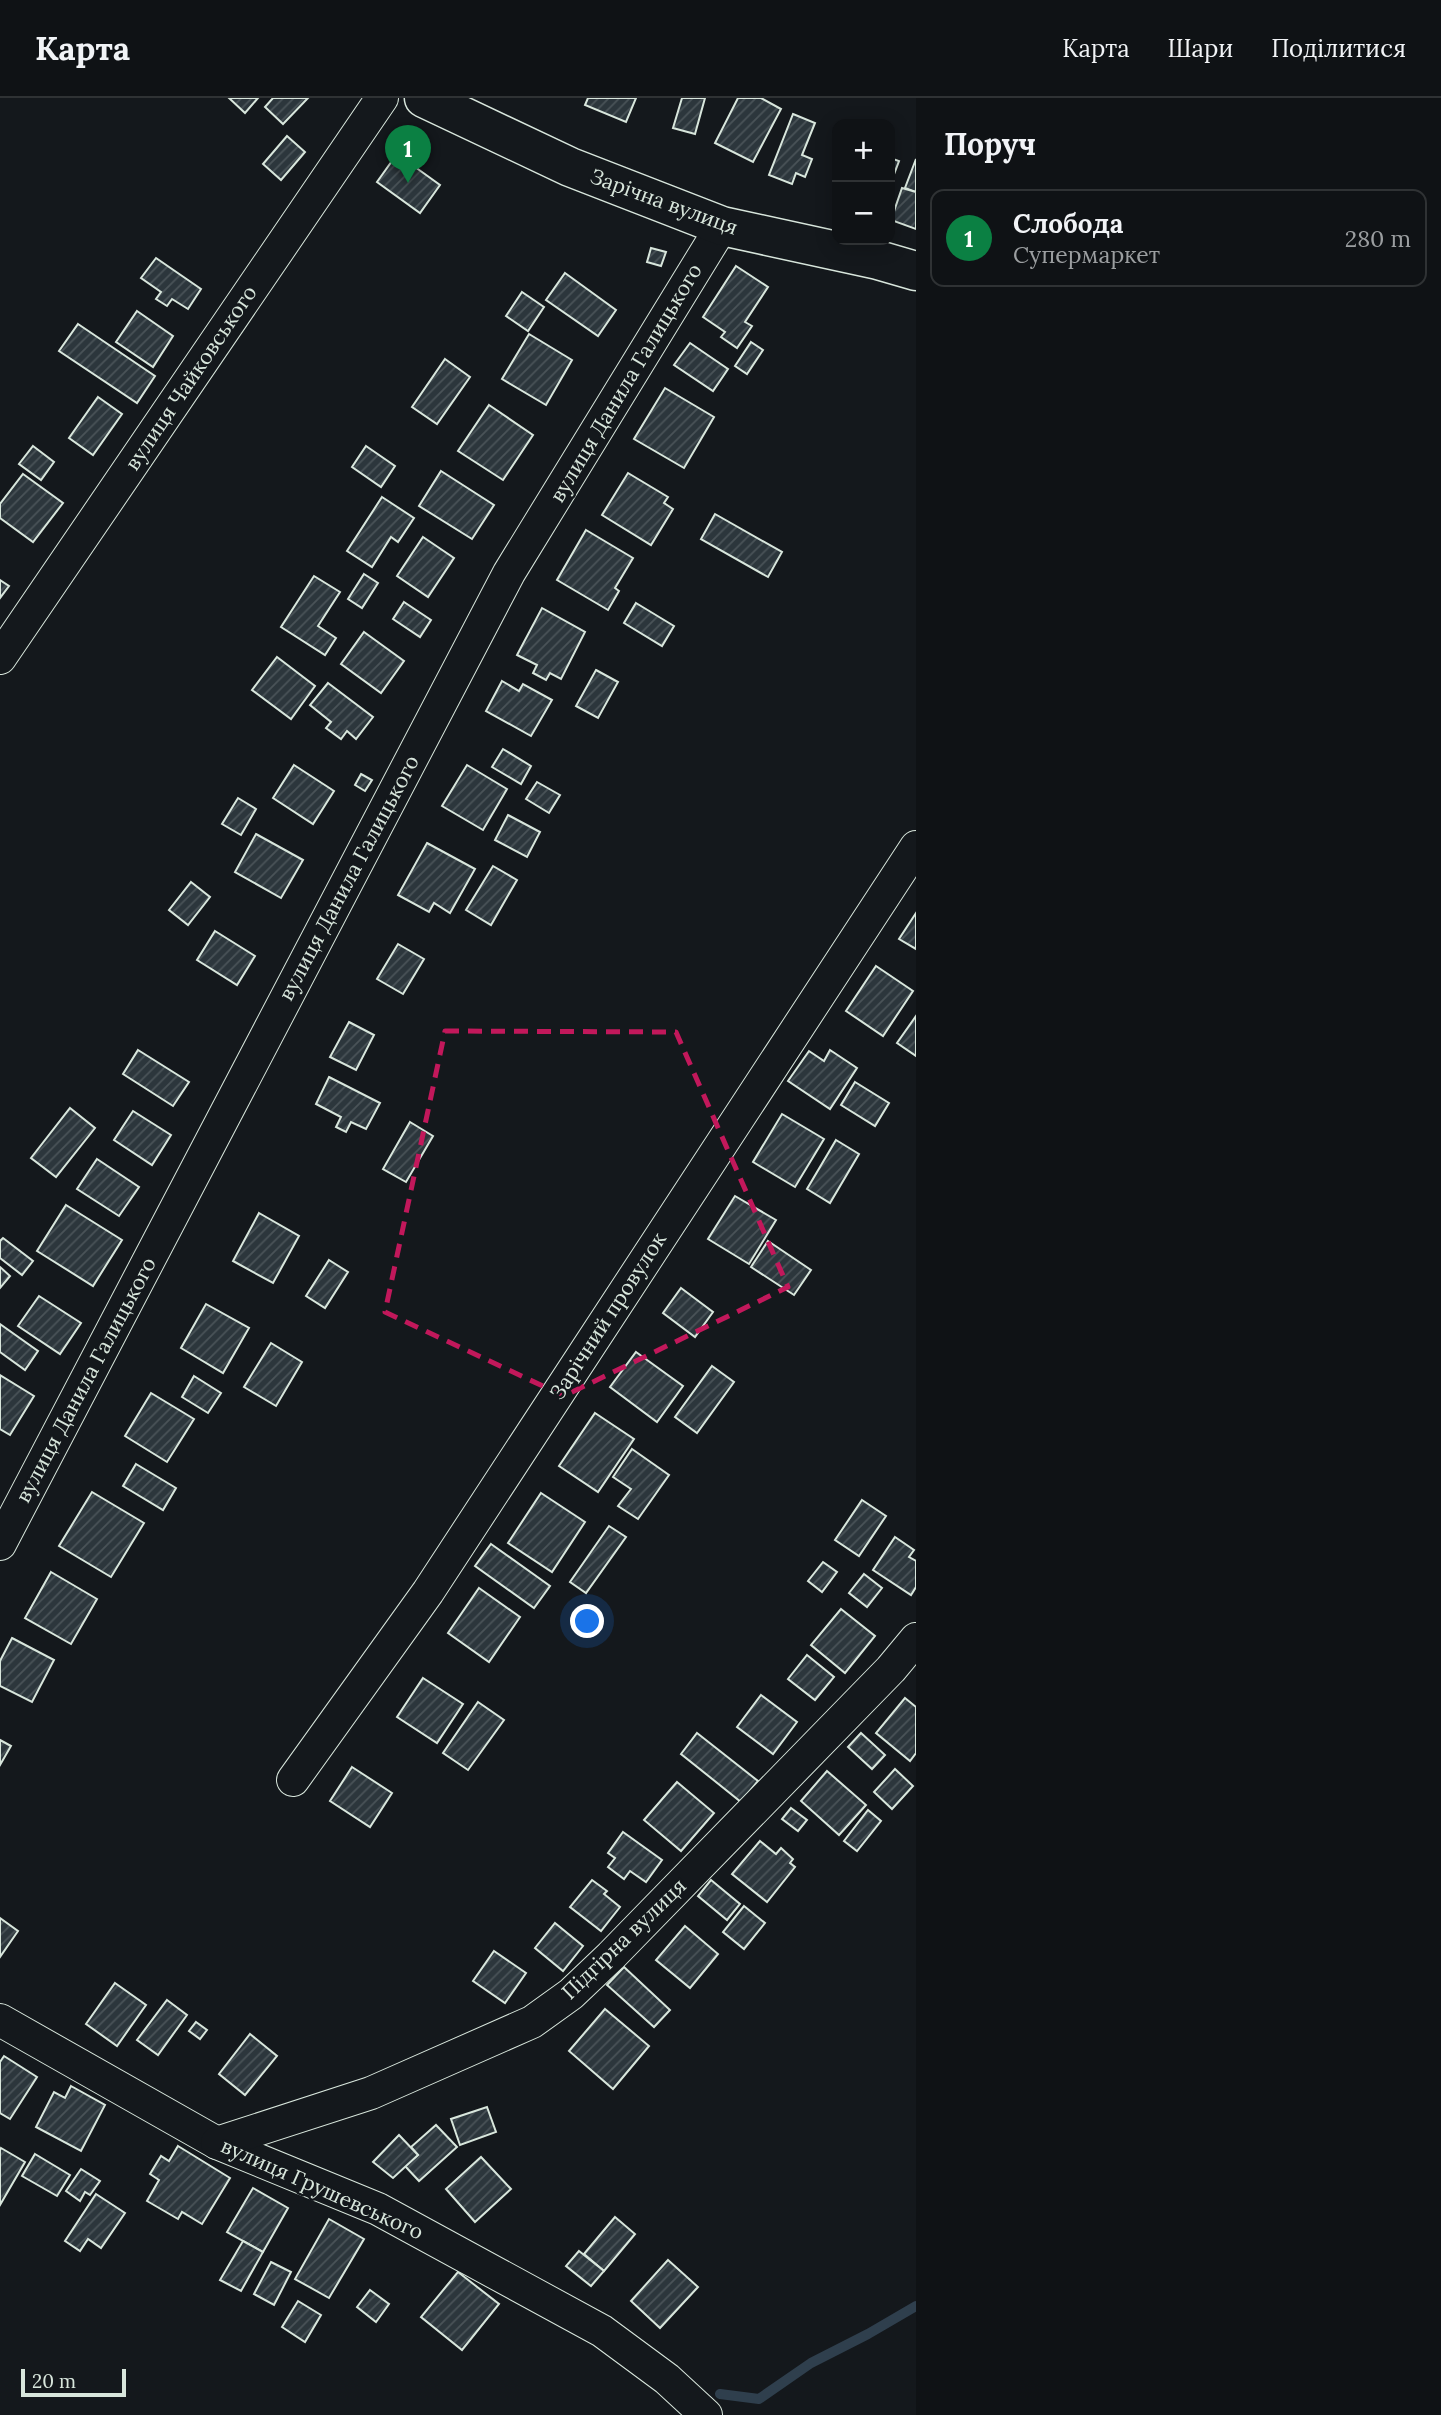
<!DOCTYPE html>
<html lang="uk">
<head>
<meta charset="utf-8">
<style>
  body { margin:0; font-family:Lora,serif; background:#181b1e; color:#f1f3f6 }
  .controls { position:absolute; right:21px; top:21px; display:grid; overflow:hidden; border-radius:14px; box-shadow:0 4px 18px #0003 }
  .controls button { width:63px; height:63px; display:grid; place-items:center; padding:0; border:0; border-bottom:2px solid #2f3234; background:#0f1215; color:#f1f3f6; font:35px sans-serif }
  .scale { position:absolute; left:21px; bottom:18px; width:105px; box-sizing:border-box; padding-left:7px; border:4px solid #d8e6dc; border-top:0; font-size:19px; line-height:24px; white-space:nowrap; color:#d8e6dc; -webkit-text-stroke:5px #14181c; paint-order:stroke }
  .you { position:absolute; left:588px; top:1524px; width:24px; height:24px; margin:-18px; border:5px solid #fff; border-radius:50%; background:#1a73e8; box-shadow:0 0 0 10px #1a73e833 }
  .badge { display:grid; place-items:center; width:46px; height:46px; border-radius:50%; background:#0b8043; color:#fff; font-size:23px; font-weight:700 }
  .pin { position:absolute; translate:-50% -58px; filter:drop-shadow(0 2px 4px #0008) }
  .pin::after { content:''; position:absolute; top:37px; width:24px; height:21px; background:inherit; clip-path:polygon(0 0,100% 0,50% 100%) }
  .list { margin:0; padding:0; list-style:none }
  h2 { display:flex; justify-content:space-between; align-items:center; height:91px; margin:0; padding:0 28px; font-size:30px }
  h2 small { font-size:23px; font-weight:400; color:#9b9ea0 }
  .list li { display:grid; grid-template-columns:46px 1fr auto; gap:21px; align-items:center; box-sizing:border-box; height:98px; margin:0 14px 14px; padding:0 14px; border:2px solid #2f3234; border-radius:14px }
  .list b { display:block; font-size:26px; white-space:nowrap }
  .list p { margin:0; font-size:23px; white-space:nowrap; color:#9b9ea0 }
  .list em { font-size:23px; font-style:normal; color:#9b9ea0 }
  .map { position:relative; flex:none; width:916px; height:2317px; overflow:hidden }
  header { display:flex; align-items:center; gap:42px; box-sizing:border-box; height:98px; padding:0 35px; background:#0f1215; border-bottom:2px solid #2f3234 }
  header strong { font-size:33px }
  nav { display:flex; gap:38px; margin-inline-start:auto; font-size:24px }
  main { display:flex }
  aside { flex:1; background:#0f1215 }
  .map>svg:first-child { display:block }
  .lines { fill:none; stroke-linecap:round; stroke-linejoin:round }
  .stream { stroke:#2f3f4d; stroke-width:10 }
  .building { fill:url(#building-hatch); stroke:#d8e6dc; stroke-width:2 }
  .minor-casing { stroke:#d8e6dc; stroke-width:34 }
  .tertiary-casing { stroke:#d8e6dc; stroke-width:41 }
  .minor { stroke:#14181c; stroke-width:32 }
  .tertiary { stroke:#14181c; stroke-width:38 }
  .marked { fill:none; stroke:#c2185b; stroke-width:5; stroke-dasharray:14 9; stroke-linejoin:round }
  .labels { text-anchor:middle; stroke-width:5; stroke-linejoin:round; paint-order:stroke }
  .street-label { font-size:21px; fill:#d8e6dc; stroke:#14181c }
</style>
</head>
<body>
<header>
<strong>Карта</strong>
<nav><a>Карта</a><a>Шари</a><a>Поділитися</a></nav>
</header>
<main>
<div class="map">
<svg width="916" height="2317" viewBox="0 0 916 2317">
  <defs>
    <pattern id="building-hatch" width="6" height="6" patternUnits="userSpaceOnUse" patternTransform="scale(1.75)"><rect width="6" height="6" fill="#2c363c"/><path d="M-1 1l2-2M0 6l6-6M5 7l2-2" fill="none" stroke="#4a5358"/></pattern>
  </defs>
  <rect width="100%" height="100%" fill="#14181c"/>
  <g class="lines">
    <!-- stream -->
    <polyline class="stream" points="720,2296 759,2301 811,2265 868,2236 916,2208"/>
  </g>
  <!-- building -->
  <g class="building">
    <polygon points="229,0 258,0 245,15"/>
    <polygon points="273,0 308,0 283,26 265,9"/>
    <polygon points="588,0 636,0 626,24 585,7"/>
    <polygon points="682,0 705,0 695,36 673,30"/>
    <polygon points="738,0 761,0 781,11 753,64 715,45"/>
    <polygon points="793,16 815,25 802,57 812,61 805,79 796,75 792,86 769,77"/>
    <polygon points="287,38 305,54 281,82 263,66"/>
    <polygon points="397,56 440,87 420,115 377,84"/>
    <polygon points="890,60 899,63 890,87"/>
    <polygon points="916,61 916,94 905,90"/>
    <polygon points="902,90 916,94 916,131 891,122"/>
    <polygon points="651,150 666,154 661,168 647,164"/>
    <polygon points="156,160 201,191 188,211 172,201 167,208 156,201 161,194 141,180"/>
    <polygon points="736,168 768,189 745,224 752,228 737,250 721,239 725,234 703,219"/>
    <polygon points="565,175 616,212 598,238 546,202"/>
    <polygon points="522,194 544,209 528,233 506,218"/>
    <polygon points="137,213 173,238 153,269 116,244"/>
    <polygon points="78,226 155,278 137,305 59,253"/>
    <polygon points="529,236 572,262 546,307 502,281"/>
    <polygon points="751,244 763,252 747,276 735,268"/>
    <polygon points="690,245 728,271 713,293 674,267"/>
    <polygon points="445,261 470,279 437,326 412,309"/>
    <polygon points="665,290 714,319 684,370 634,341"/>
    <polygon points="98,299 122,316 93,357 69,340"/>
    <polygon points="489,307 533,337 503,382 458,353"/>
    <polygon points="33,348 54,364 41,382 19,366"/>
    <polygon points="366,348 395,368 381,389 352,369"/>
    <polygon points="441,373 494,407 472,441 419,408"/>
    <polygon points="628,375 668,399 664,405 673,411 651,447 602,417"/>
    <polygon points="23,376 63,405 33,444 0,420 0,406"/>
    <polygon points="382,399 414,420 398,444 391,439 372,469 347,453"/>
    <polygon points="715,416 782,454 768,479 701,441"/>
    <polygon points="586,432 633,460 615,490 619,493 608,512 557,482"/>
    <polygon points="423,439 454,460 428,499 397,478"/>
    <polygon points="364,476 378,485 362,510 348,501"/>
    <polygon points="314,478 340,494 318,528 336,540 325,557 281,529"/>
    <polygon points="0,482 9,488 0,500"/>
    <polygon points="404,504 431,522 420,539 393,521"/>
    <polygon points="636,505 674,528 662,548 624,525"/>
    <polygon points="542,510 585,534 561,581 550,575 546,582 533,575 537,567 517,557"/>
    <polygon points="364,534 404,563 381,595 341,566"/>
    <polygon points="277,559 315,588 291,621 252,592"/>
    <polygon points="596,572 618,584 598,620 576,608"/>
    <polygon points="502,583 519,593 523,586 552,602 531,638 486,613"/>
    <polygon points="328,585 373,619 356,641 347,633 341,641 326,630 331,624 310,607"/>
    <polygon points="503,651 531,668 521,686 492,669"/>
    <polygon points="294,667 334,693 313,726 273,700"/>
    <polygon points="467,667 507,691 483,732 442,708"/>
    <polygon points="361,676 372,682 365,693 355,687"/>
    <polygon points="537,684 560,697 549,715 526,701"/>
    <polygon points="238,700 256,711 241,737 222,726"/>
    <polygon points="508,717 540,734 527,759 495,742"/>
    <polygon points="256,736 303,762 281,800 235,774"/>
    <polygon points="427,745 475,771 450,815 434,805 429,814 398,797"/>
    <polygon points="493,768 517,782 491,827 466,812"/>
    <polygon points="191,784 210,799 188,827 169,812"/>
    <polygon points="916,815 916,851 899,841"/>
    <polygon points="215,833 255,858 237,887 197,862"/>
    <polygon points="398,846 424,861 403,896 377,881"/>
    <polygon points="876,868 913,893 883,938 846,913"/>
    <polygon points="916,918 916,958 897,945"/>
    <polygon points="349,924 374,937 356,972 330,959"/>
    <polygon points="138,952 189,984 173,1008 123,976"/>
    <polygon points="830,952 857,970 830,1011 788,983 809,953 824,963"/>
    <polygon points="329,979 380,1005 366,1031 351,1024 346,1034 336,1029 341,1019 316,1006"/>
    <polygon points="855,984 889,1005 875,1028 841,1007"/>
    <polygon points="70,1010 95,1030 56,1079 31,1060"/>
    <polygon points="133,1013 171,1037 152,1067 114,1042"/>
    <polygon points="782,1016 824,1041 795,1089 753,1064"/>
    <polygon points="410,1024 433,1038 406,1084 383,1071"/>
    <polygon points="836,1042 859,1056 830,1105 807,1091"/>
    <polygon points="97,1061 139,1089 119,1118 77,1091"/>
    <polygon points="735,1098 776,1122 749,1166 708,1141"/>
    <polygon points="66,1107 122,1142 93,1188 37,1153"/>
    <polygon points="259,1115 299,1138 273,1185 233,1163"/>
    <polygon points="3,1140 33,1163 22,1177 0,1160 0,1143"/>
    <polygon points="768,1143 811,1172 794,1197 751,1169"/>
    <polygon points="329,1162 348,1174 325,1210 306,1198"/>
    <polygon points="0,1169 10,1178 0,1190"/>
    <polygon points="681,1190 713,1214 695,1239 663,1215"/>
    <polygon points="39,1198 81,1225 60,1256 18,1228"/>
    <polygon points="206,1206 249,1230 223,1275 181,1250"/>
    <polygon points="0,1226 38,1253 25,1272 0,1254"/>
    <polygon points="271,1245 302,1264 276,1308 244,1289"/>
    <polygon points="636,1254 683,1288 657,1324 610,1289"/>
    <polygon points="712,1268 734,1284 697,1335 675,1319"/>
    <polygon points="0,1277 34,1298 10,1337 0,1331"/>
    <polygon points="194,1278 221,1295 208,1315 182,1299"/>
    <polygon points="151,1295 194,1321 167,1364 125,1338"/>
    <polygon points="595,1315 634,1341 598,1394 559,1368"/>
    <polygon points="632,1351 669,1377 638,1421 618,1408 631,1391 613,1379"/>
    <polygon points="136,1366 176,1390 163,1412 123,1388"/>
    <polygon points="92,1394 144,1425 111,1479 59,1448"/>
    <polygon points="541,1395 585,1424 552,1474 508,1445"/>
    <polygon points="862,1402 886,1418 859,1458 835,1442"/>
    <polygon points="609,1428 626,1439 586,1495 570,1484"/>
    <polygon points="895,1439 914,1452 909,1459 916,1463 916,1489 911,1497 873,1472"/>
    <polygon points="491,1446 550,1488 534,1510 475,1468"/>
    <polygon points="823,1464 837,1474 822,1494 808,1483"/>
    <polygon points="51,1474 97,1501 71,1546 25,1520"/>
    <polygon points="864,1476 882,1490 867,1509 849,1495"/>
    <polygon points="479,1490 520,1519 489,1564 448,1535"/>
    <polygon points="841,1511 875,1538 845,1575 811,1547"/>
    <polygon points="12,1540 54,1562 32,1604 0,1588 0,1563"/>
    <polygon points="807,1557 834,1579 815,1602 788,1581"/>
    <polygon points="423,1580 463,1606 437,1645 397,1619"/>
    <polygon points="761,1597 797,1624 773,1656 737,1629"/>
    <polygon points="905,1600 916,1609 916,1655 910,1663 876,1635"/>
    <polygon points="478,1604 504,1622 468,1672 443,1655"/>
    <polygon points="697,1635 758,1683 741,1704 681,1656"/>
    <polygon points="861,1635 885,1657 872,1671 848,1649"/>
    <polygon points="0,1642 11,1648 0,1667"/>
    <polygon points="352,1669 392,1695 370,1729 330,1703"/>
    <polygon points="895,1671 913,1688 892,1711 874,1694"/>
    <polygon points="827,1673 866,1707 839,1737 801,1703"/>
    <polygon points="677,1684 714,1715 681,1753 644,1722"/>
    <polygon points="791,1710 807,1722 798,1733 782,1721"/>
    <polygon points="868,1712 881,1723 857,1753 844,1743"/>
    <polygon points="623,1734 662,1762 646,1784 630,1773 624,1781 608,1769 615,1760 608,1755"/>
    <polygon points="760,1743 776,1756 781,1750 793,1761 790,1765 795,1769 767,1804 732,1776"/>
    <polygon points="592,1782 607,1793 604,1796 620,1809 601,1833 570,1809"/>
    <polygon points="711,1782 740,1806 727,1822 698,1798"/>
    <polygon points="744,1808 765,1825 744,1851 723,1834"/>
    <polygon points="0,1820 18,1833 0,1859"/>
    <polygon points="555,1825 583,1848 563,1873 535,1850"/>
    <polygon points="685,1828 718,1856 690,1890 656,1862"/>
    <polygon points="494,1853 526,1875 505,1905 473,1883"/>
    <polygon points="624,1869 670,1912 654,1929 607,1887"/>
    <polygon points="115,1885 146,1907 117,1948 86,1926"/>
    <polygon points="167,1902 187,1917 158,1957 137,1942"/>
    <polygon points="605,1911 649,1948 613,1991 569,1953"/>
    <polygon points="196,1924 207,1932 200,1941 189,1933"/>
    <polygon points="250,1936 277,1958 245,1997 219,1976"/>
    <polygon points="4,1958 37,1979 10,2021 0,2015 0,1964"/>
    <polygon points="71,1988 105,2007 81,2053 36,2029 54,1994 65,2000"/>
    <polygon points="487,2009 496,2034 460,2047 451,2021"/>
    <polygon points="436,2027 457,2049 419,2083 405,2068 418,2057 411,2049"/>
    <polygon points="399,2037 418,2057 393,2080 373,2064"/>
    <polygon points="178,2048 230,2080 202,2126 182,2114 178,2121 147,2103 159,2082 150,2076 161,2058 169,2063"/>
    <polygon points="1,2050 25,2064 0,2107 0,2052"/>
    <polygon points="35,2056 70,2077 57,2098 22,2078"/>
    <polygon points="481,2059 511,2091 475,2124 446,2091"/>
    <polygon points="81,2071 100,2083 90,2097 85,2094 80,2103 66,2093"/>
    <polygon points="253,2090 288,2110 263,2154 227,2134"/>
    <polygon points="96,2096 125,2115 101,2150 88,2141 80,2153 65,2143"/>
    <polygon points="615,2119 635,2136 604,2173 584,2156"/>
    <polygon points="329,2121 364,2141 329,2200 295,2181"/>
    <polygon points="243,2143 263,2154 241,2193 220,2182"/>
    <polygon points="579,2153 604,2173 591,2188 566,2168"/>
    <polygon points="668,2162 698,2189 660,2230 631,2203"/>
    <polygon points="271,2164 291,2174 274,2207 254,2196"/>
    <polygon points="458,2174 499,2206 462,2252 421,2219"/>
    <polygon points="370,2192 389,2206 376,2224 357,2209"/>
    <polygon points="298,2203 321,2217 305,2244 282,2229"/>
  </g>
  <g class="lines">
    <!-- minor casing -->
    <g class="minor-casing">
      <g id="minor">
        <polyline points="0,560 382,0"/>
        <polyline points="0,1446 509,475 722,128"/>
        <polyline points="293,1682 428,1494 916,749"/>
        <polyline points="0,1922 217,2045 378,2111 602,2233 667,2281 706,2317"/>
        <polyline points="217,2045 371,1995 532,1924 571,1896 611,1858 891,1571 916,1541"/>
      </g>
    </g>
    <!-- tertiary casing -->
    <g class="tertiary-casing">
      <polyline id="tertiary" points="424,0 570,69 722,128 878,162 916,173"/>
    </g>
    <!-- minor -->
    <use href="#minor" class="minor"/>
    <!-- tertiary -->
    <use href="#tertiary" class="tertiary"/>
  </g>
  <!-- marked area -->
  <path class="marked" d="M445,933L676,934L788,1189L564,1298L385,1214Z"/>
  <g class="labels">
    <!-- street labels -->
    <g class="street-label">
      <text transform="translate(664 104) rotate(20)" y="7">Зарічна вулиця</text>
      <text transform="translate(191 280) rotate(-56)" y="7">вулиця Чайковського</text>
      <text transform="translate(626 285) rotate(-59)" y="7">вулиця Данила Галицького</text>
      <text transform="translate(349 780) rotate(-62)" y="7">вулиця Данила Галицького</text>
      <text transform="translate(608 1218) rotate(-57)" y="7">Зарічний провулок</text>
      <text transform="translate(86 1282) rotate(-62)" y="7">вулиця Данила Галицького</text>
      <text transform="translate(624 1841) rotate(-44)" y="7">Підгірна вулиця</text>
      <text transform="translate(322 2091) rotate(24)" y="7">вулиця Грушевського</text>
    </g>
  </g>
</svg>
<div class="controls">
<button>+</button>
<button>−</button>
</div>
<div class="scale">20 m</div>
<div class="you"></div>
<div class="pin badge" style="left:408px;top:85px">1</div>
</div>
<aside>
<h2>Поруч<small></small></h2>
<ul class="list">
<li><span class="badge">1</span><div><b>Слобода</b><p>Супермаркет</p></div><em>280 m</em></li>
</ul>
</aside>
</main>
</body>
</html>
